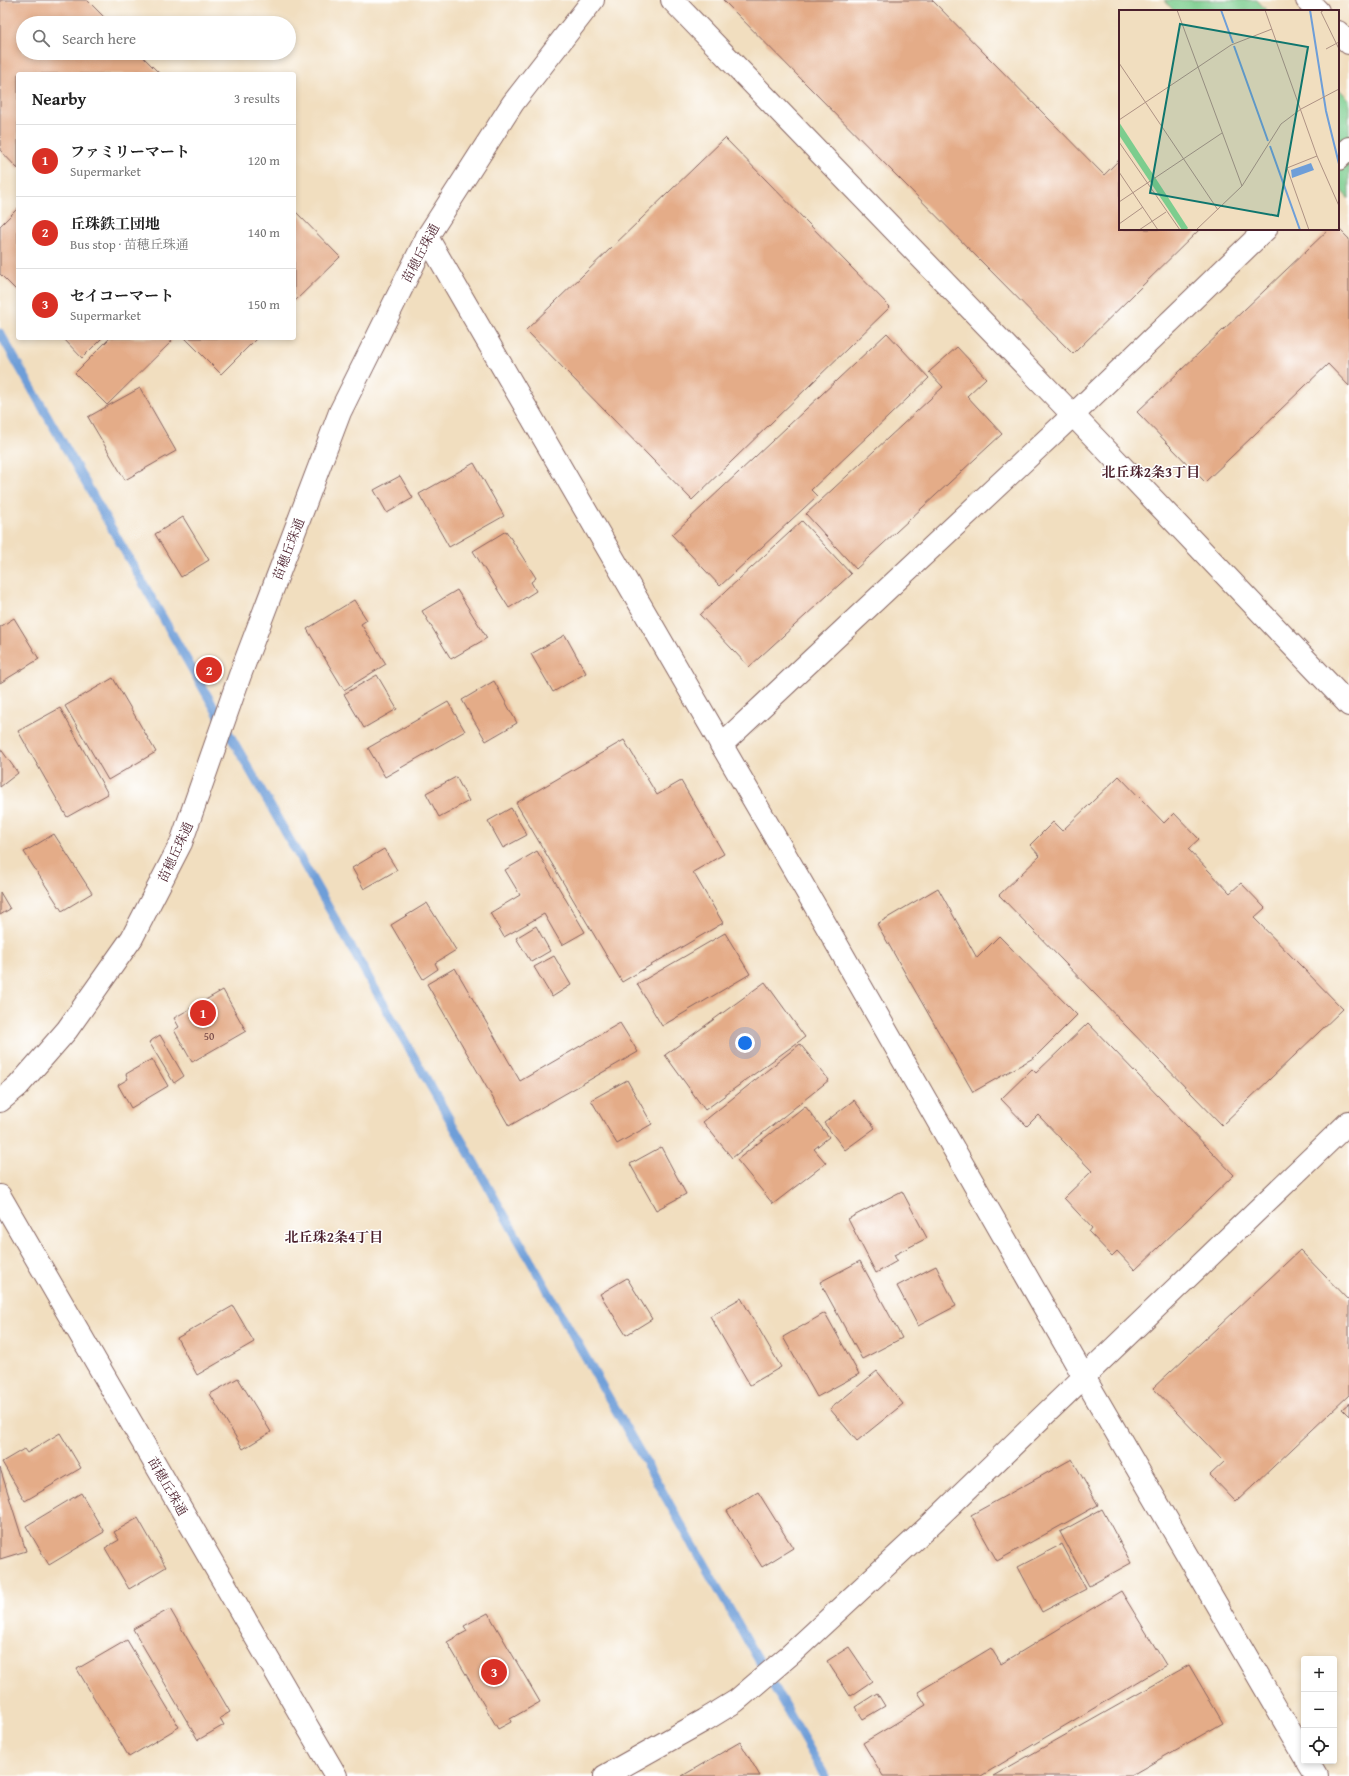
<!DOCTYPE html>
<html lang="en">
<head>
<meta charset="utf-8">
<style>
  body { margin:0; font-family:"Gentium Book Plus","Noto Serif JP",serif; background:#f2f2f2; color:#222 }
  .controls { position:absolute; right:12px; bottom:12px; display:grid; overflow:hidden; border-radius:4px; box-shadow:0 2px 6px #0003 }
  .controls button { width:36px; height:36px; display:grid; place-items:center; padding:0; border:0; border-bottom:1px solid #e0e0e0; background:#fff; color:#222; font:20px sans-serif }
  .you { position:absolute; left:745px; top:1043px; width:14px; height:14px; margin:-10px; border:3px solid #fff; border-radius:50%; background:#1a73e8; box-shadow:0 0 0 6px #1a73e833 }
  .badge { display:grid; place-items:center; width:26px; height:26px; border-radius:50%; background:#d93025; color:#fff; font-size:13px; font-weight:700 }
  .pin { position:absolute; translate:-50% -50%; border:2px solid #fff; box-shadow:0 1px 4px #0006 }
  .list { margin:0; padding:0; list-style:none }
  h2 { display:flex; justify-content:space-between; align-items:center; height:52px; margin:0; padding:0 16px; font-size:17px }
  h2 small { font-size:13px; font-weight:400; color:#767676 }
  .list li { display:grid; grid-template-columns:26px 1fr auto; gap:12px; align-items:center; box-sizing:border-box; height:72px; padding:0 16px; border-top:1px solid #e0e0e0 }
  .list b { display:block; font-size:15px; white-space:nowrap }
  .list p { margin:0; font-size:13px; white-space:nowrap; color:#767676 }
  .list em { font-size:13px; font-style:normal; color:#767676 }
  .icon { flex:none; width:22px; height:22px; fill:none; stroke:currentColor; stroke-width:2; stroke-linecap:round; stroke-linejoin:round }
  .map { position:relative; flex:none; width:1349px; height:1776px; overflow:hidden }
  .search { position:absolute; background:#fff; box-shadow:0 2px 6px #0003; left:16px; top:16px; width:280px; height:44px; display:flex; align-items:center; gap:10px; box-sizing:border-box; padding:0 14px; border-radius:22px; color:#767676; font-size:15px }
  .panel { position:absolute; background:#fff; box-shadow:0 2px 6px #0003; left:16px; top:72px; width:280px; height:268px; border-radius:4px }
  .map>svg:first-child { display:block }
  .green { fill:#7ccd8e; stroke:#63765c }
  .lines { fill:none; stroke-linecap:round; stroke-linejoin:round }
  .stream { stroke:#6e9ed8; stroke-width:9 }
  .building { fill:#e4ac88 }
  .minor-casing { stroke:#84625f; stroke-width:24 }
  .tertiary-casing { stroke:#84625f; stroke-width:24 }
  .minor { stroke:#fff; stroke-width:22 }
  .tertiary { stroke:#fff; stroke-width:22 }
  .labels { text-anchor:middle; stroke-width:3; stroke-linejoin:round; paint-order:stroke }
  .number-label { font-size:11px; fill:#704242 }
  .street-label { font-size:13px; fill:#4a1f2b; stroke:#fff }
  .neighbourhood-label { font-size:14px; font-weight:bold; fill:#4a1f2b; stroke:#fff }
  .inset-river { fill:none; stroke:#6e9ed8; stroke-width:2 }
  .inset-road { fill:none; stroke:#ae9284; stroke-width:1 }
  .view { fill:#0f766e; fill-opacity:0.15; stroke:#0f766e; stroke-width:2 }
  .inset-edge { fill:none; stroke:#4a1f2b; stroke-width:2 }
</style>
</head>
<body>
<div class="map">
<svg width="1349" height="1776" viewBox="0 0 1349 1776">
  <rect width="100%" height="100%" fill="#fff"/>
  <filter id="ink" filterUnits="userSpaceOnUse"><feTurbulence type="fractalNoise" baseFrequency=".025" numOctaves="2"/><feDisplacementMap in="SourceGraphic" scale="8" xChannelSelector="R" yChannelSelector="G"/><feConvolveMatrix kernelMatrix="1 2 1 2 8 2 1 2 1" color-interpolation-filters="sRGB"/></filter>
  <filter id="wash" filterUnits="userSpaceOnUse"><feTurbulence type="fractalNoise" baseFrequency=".012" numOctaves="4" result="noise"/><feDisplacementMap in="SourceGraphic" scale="16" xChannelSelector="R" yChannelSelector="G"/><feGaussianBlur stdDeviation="0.9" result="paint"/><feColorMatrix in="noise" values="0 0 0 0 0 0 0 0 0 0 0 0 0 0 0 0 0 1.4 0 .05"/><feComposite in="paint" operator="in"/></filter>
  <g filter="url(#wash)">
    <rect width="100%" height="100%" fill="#f1debf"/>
    <!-- green -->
    <g class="green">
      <polygon points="1164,0 1257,0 1267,11 1174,11"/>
      <polygon points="1338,88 1349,99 1349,199 1338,187"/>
    </g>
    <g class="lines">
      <!-- stream -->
      <polyline class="stream" points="0,333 825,1776"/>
    </g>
    <g id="blocks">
      <!-- building -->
      <g class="building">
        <polygon points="0,0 87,0 110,23 23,23 23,53 139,53 160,74 18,74 18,169 0,150"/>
        <polygon points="723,0 932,0 1104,175 1120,159 1120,229 1200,229 1073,354"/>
        <polygon points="725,138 890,307 692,500 526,330"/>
        <polygon points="18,208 18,292 0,274 0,226"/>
        <polygon points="294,210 340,257 294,302"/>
        <polygon points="1338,228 1349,239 1349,386 1328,364 1205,482 1137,412 1329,229"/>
        <polygon points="887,333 929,378 811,490 817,496 720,586 672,535"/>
        <polygon points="63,338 102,338 82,358"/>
        <polygon points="110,338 169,338 172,341 107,405 75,373"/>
        <polygon points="185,338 257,338 221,374"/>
        <polygon points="957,347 986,378 967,396 1002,434 856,569 806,514 943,387 929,372"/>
        <polygon points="140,388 176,451 125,480 88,417"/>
        <polygon points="474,463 504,516 449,547 419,494"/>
        <polygon points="400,476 413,498 387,513 374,490"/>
        <polygon points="183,517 209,560 181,577 155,534"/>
        <polygon points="802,521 851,574 749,667 700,615"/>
        <polygon points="506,531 536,578 531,582 536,591 509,608 473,551"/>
        <polygon points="457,590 487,638 451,659 422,611"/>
        <polygon points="354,600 367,620 361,624 386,664 344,690 307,629"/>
        <polygon points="14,618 39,659 0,683 0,627"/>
        <polygon points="565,635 586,673 553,692 531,654"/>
        <polygon points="377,675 397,709 364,728 344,694"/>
        <polygon points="113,678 156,752 108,780 65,706"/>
        <polygon points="494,681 517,723 486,741 462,700"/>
        <polygon points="448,702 465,731 385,777 368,748"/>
        <polygon points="60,708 108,794 67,817 18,731"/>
        <polygon points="624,740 657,795 681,781 724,854 693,872 723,923 622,982 516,803"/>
        <polygon points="0,748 18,773 0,787"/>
        <polygon points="1119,776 1164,823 1174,813 1199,839 1188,849 1230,893 1241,883 1265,908 1254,918 1343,1009 1222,1125 999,895 1040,856 1030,845 1053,822 1062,831"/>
        <polygon points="456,777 469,801 439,817 426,793"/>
        <polygon points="511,808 527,835 503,848 488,821"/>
        <polygon points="54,834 92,893 62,911 24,852"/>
        <polygon points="384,849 397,870 364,889 352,868"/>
        <polygon points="537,851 585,932 562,945 544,914 504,937 490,913 520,895 505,870"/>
        <polygon points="938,888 977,958 999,936 1077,1015 1035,1057 973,1092 877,924"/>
        <polygon points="0,892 10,909 0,915"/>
        <polygon points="427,903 456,950 435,963 438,969 423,979 391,925"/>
        <polygon points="536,926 550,951 531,962 516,938"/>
        <polygon points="725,933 750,974 662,1026 637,984"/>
        <polygon points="554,956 571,985 552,997 534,967"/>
        <polygon points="455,968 520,1081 620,1023 638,1052 509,1126 427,984"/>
        <polygon points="765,982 805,1037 705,1110 665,1055"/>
        <polygon points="223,990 246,1031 192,1062 174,1030 179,1027 174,1018"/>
        <polygon points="1088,1023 1234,1175 1135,1270 1117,1251 1112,1256 1089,1232 1092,1228 1064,1198 1092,1171 1038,1115 1027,1126 1001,1099 1032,1069 1036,1073"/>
        <polygon points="160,1035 184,1076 174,1083 149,1042"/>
        <polygon points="800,1044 829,1080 732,1158 703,1122"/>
        <polygon points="152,1059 168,1086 131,1108 118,1085 128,1079 126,1074"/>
        <polygon points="627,1080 652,1124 617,1144 591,1100"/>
        <polygon points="854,1100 875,1128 845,1150 824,1123"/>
        <polygon points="805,1106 829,1137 814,1149 826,1163 773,1204 737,1160"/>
        <polygon points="661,1147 686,1194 656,1210 630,1164"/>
        <polygon points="902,1191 927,1238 894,1255 897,1261 876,1273 848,1219"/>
        <polygon points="1300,1250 1349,1301 1349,1395 1236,1502 1210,1475 1224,1462 1153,1388"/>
        <polygon points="860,1261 902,1338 862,1359 820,1282"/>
        <polygon points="936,1266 956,1306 918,1326 897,1286"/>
        <polygon points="627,1278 652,1319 626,1335 600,1294"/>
        <polygon points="741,1298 781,1367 750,1385 710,1316"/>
        <polygon points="233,1306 254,1342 197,1375 177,1338"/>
        <polygon points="825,1313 859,1374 817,1397 783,1337"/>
        <polygon points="877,1371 903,1404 857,1441 830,1409"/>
        <polygon points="238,1378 271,1432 243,1449 210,1394"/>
        <polygon points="1349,1403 1349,1416 1342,1409"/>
        <polygon points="60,1433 81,1468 25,1501 2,1462 24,1449 27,1453"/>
        <polygon points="1072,1459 1098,1505 997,1561 971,1515"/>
        <polygon points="0,1468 26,1551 0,1559"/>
        <polygon points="758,1492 793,1548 762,1567 727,1511"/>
        <polygon points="81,1493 104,1532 49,1565 26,1526"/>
        <polygon points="1102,1509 1131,1563 1089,1586 1060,1532"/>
        <polygon points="138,1518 166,1567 129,1589 105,1548 119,1540 114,1532"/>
        <polygon points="1062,1544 1086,1589 1042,1612 1018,1567"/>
        <polygon points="1121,1591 1166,1665 981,1776 883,1776 863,1743 926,1705 918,1692 991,1648 1001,1664"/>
        <polygon points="170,1609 230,1712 220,1718 224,1725 198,1740 133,1629"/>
        <polygon points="488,1613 540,1702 510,1719 511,1722 498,1729 447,1642 467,1631 464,1626"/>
        <polygon points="127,1640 179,1727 129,1757 77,1669"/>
        <polygon points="849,1647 872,1681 850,1696 827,1661"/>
        <polygon points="1189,1665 1223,1723 1130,1776 993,1776"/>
        <polygon points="877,1693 885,1706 863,1719 855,1707"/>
        <polygon points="740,1742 760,1776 682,1776"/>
      </g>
    </g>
  </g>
  <g filter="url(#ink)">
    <use href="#blocks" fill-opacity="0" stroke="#84625f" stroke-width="1"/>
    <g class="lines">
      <!-- minor casing -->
      <g class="minor-casing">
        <g id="minor">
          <polyline points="672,0 1073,415 1349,705"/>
          <polyline points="1338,159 1349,148"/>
          <polyline points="427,237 815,906 1084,1377 1304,1755"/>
          <polyline points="721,745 1073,415 1266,229"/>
          <polyline points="1307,1761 1316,1776"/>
          <polyline points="605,1776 705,1720 736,1701 791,1654 930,1525 1349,1122"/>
        </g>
      </g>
      <!-- tertiary casing -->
      <g class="tertiary-casing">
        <g id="tertiary">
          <polyline points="1307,0 1318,11"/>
          <polyline points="1338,32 1349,43"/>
          <polyline points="0,1101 18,1086 67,1030 132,938 181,843 240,675 340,412 427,237 513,103 593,0"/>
          <polyline points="0,1196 336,1776"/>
        </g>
      </g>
      <!-- minor -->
      <use href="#minor" class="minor"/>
      <!-- tertiary -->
      <use href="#tertiary" class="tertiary"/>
    </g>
  </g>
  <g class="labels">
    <!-- number labels -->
    <g class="number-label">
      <text x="209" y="1040">50</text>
    </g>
    <!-- street labels -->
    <g class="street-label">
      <text transform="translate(420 253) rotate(-62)" y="5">苗穂丘珠通</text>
      <text transform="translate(288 549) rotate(-69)" y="5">苗穂丘珠通</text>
      <text transform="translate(175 852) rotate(-65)" y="5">苗穂丘珠通</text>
      <text transform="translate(168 1486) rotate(60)" y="5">苗穂丘珠通</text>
    </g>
    <!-- neighbourhood labels -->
    <g class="neighbourhood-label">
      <text x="1151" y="477">北丘珠2条3丁目</text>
      <text x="334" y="1242">北丘珠2条4丁目</text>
    </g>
  </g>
  <!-- overview -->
  <g transform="translate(1119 10)">
    <rect width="220" height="220" fill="#f1debf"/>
    <path d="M0,112L69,218L67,220H63L0,125Z" fill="#7ccd8e"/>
    <path d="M192,153L195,160L173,168L172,160Z" fill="#6e9ed8"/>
    <path class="inset-river" d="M102,0L114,33M191,0L207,101L220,154M115,36L149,131M151,136L181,220"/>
    <path class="inset-road" d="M58,0L123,176M146,0L198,146L220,196M205,0L202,2L220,39M207,39L220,32M0,53L99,200M0,110L112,35L153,19M0,132L61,220M0,162L39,220M0,192L103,123M0,214L24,197M20,220L47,202M77,220L123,176L162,114L182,99L220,79M190,220L168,158L198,146"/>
    <path class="view" d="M61,14L189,37L159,206L31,183Z"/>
    <rect width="220" height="220" class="inset-edge"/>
  </g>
</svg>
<div class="controls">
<button>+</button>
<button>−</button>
<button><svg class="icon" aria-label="locate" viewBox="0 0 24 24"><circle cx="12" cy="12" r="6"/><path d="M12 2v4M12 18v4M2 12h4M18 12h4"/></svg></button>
</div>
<div class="you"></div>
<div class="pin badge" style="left:203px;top:1013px">1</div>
<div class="pin badge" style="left:209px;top:670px">2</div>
<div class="pin badge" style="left:494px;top:1672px">3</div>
<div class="search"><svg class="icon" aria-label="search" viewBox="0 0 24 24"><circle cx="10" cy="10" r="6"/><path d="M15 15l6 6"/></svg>Search here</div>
<section class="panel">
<h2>Nearby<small>3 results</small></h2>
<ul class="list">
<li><span class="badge">1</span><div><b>ファミリーマート</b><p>Supermarket</p></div><em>120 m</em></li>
<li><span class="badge">2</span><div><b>丘珠鉄工団地</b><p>Bus stop · 苗穂丘珠通</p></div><em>140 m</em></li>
<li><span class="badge">3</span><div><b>セイコーマート</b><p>Supermarket</p></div><em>150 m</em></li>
</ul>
</section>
</div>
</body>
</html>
